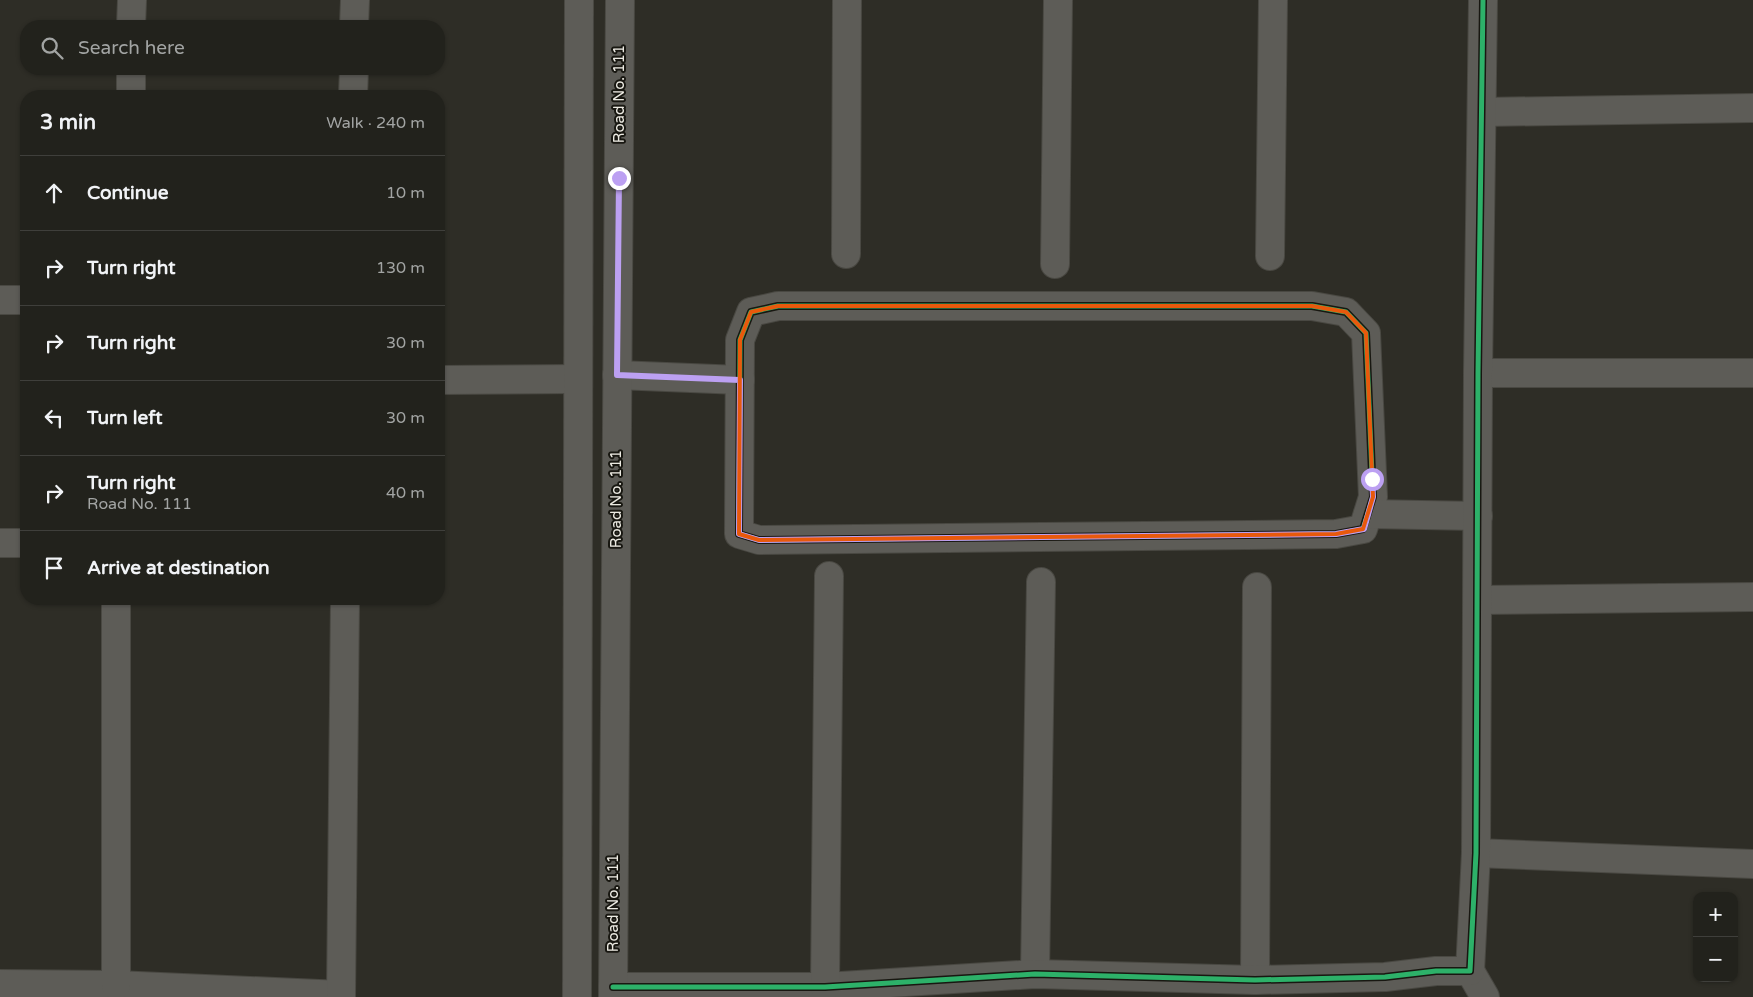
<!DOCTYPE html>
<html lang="en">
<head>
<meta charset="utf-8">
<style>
  body { margin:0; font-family:"Varela Round",sans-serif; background:#2e2f29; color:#f1f3f6 }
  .controls { position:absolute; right:15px; bottom:15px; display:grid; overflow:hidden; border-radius:10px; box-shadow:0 1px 4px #0004 }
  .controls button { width:45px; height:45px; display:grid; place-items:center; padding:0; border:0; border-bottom:1px solid #3f3f3b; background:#22221c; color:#f1f3f6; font:25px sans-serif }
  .stop { position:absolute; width:15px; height:15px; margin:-11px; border:4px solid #bca0f2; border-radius:50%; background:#fff }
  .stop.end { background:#bca0f2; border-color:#fff; box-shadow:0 1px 5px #0008 }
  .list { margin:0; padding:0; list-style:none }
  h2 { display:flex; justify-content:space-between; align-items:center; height:65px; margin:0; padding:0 20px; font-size:21px }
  h2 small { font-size:16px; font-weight:400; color:#a2a4a3 }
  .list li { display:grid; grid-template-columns:32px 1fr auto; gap:15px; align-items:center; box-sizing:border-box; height:75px; padding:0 20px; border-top:1px solid #3f3f3b }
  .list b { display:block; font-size:19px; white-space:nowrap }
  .list p { margin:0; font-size:16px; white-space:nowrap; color:#a2a4a3 }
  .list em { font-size:16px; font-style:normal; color:#a2a4a3 }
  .icon { flex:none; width:28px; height:28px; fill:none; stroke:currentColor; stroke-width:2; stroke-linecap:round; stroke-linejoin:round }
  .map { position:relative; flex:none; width:1753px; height:997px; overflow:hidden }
  .search { position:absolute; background:#22221c; box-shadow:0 1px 4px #0004; left:20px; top:20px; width:425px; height:55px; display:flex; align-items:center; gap:12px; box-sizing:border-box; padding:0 18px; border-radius:20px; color:#a2a4a3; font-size:19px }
  .panel { position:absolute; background:#22221c; box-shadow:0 1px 4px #0004; left:20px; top:90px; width:425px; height:515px; border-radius:20px }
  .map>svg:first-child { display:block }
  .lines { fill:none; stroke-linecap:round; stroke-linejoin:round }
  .minor-casing { stroke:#494842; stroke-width:30 }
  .minor { stroke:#5d5c57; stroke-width:28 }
  .cycleway-casing { stroke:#181711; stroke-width:8 }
  .cycleway { stroke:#2db169; stroke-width:5 }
  .route { stroke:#bca0f2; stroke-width:6 }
  .marked { fill:none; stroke:#e8590c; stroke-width:4; stroke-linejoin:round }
  .labels { text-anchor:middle; stroke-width:4; stroke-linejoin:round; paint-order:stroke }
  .street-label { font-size:15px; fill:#eceae2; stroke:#181711 }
</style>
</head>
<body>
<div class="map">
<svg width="1753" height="997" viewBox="0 0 1753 997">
  <rect width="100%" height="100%" fill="#2e2d26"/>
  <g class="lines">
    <!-- minor casing -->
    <g class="minor-casing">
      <g id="minor">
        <polyline points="131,26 132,0"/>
        <polyline points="354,26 355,0"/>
        <polyline points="131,96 131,69"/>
        <polyline points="353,96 354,69"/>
        <polyline points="1483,112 1753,108"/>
        <polyline points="846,254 847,0"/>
        <polyline points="1270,256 1273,0"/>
        <polyline points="1055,264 1058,0"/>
        <polyline points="0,300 26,300"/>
        <polygon points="778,306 1312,306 1346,312 1366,333 1373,497 1363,529 1336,534 759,540 739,534 740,340 751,312"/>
        <polyline points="1478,373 1753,373"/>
        <polyline points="617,375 740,380"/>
        <polyline points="439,380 578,379"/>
        <polyline points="1368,514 1478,516"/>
        <polyline points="0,543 26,543"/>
        <polyline points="1478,600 1753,597"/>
        <polyline points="1476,853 1753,864"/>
        <polyline points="1470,971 1485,997"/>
        <polyline points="1035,974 1041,582"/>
        <polyline points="1255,980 1257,587"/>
        <polyline points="0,984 116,985 341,995"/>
        <polyline points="116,985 116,599"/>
        <polyline points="613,987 825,987 1035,974 1255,980 1385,977 1436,971 1470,971 1476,853 1478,373 1483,0"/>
        <polyline points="825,987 829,576"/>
        <polyline points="341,997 345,599"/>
        <polyline points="577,997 579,0"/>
        <polyline points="613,997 620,0"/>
      </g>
    </g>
    <!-- minor -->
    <use href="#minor" class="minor"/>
    <!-- cycleway casing -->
    <g class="cycleway-casing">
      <g id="cycleway">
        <polygon points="778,306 1312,306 1346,312 1366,333 1373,497 1363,529 1336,534 759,540 739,534 740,340 751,312"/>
        <polyline points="613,987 825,987 1035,974 1255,980 1385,977 1436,971 1470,971 1476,853 1478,373 1483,0"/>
      </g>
    </g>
    <!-- cycleway -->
    <use href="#cycleway" class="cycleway"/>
  </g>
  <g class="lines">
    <!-- route -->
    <polyline class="route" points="619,178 617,375 740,380 739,534 759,540 1336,534 1364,529 1373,497 1372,479"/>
  </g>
  <!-- marked area -->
  <path class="marked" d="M778,306H1312L1346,312L1366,333L1373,497L1363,529L1336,534L759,540L739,534L740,340L751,312Z"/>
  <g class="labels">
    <!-- street labels -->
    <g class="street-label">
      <text transform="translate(619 94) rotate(-90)" y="5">Road No. 111</text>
      <text transform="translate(616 499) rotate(-90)" y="5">Road No. 111</text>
      <text transform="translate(613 903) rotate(-90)" y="5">Road No. 111</text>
    </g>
  </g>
</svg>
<div class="controls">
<button>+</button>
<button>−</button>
</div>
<div class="stop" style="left:1372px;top:479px"></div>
<div class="stop end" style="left:619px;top:178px"></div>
<div class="search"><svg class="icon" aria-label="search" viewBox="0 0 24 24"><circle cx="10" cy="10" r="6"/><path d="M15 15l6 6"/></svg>Search here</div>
<section class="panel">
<h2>3 min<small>Walk · 240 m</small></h2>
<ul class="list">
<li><svg class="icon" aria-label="ahead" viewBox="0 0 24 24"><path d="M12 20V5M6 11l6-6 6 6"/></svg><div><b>Continue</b></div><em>10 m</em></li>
<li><svg class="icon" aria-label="right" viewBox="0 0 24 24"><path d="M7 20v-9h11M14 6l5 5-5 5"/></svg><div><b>Turn right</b></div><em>130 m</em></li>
<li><svg class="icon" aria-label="right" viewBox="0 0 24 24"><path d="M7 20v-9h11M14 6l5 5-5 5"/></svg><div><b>Turn right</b></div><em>30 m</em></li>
<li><svg class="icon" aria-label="left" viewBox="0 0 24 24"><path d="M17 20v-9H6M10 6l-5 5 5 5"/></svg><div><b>Turn left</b></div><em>30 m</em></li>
<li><svg class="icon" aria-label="right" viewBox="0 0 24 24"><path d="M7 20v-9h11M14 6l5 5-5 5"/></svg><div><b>Turn right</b><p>Road No. 111</p></div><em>40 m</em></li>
<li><svg class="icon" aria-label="arrive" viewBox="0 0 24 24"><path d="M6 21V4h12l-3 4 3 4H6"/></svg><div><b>Arrive at destination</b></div></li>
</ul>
</section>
</div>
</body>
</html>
